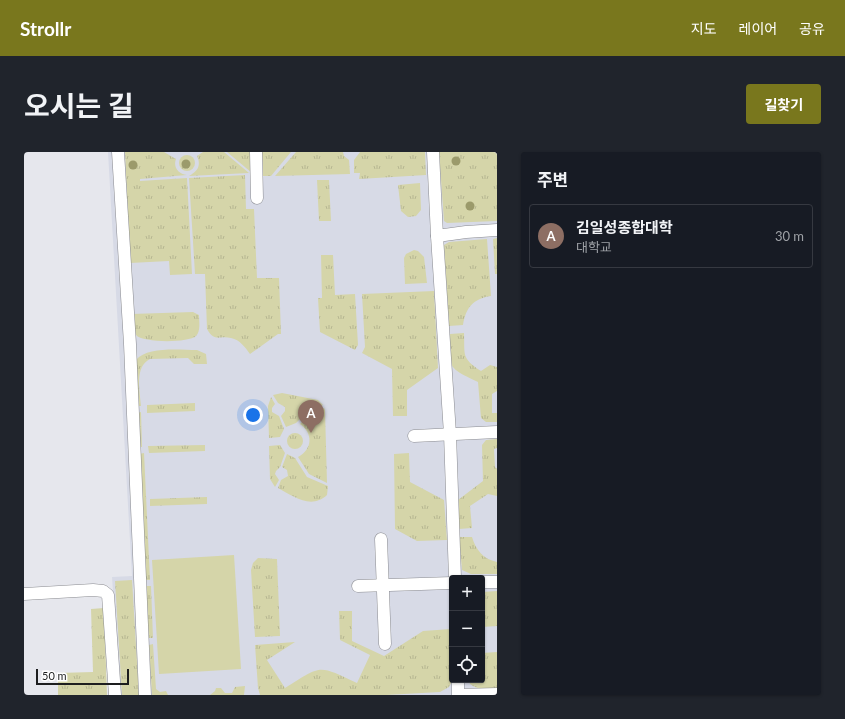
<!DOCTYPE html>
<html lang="ko">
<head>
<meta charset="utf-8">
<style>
  body { margin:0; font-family:Lato,"Noto Sans KR",sans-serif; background:#20242c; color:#f1f3f6 }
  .controls { position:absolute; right:12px; bottom:12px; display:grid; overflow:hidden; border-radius:4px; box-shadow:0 1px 3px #0004 }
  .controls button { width:36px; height:36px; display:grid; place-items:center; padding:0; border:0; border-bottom:1px solid #363941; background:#171b24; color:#f1f3f6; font:20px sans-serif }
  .scale { position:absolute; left:12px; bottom:10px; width:93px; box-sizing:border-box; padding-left:4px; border:2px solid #1d1e1f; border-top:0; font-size:11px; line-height:14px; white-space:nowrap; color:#1d1e1f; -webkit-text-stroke:3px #fff; paint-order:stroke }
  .you { position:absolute; left:229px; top:263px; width:14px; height:14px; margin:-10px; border:3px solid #fff; border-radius:50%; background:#1a73e8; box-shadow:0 0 0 6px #1a73e833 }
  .badge { display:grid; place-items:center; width:26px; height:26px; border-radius:50%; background:#79771d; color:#fff; font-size:13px; font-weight:700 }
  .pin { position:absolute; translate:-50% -33px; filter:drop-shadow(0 1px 2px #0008) }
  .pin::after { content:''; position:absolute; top:21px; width:14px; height:12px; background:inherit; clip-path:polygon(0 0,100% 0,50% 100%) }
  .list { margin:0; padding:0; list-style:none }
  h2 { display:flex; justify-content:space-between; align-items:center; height:52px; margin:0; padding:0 16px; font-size:17px }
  h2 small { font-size:13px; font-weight:400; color:#9ea1a6 }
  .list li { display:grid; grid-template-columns:26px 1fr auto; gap:12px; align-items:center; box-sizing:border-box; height:64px; margin:0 8px 8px; padding:0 8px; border:1px solid #363941; border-radius:4px }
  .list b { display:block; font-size:15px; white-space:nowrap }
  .list p { margin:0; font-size:13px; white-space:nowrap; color:#9ea1a6 }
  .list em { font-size:13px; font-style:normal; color:#9ea1a6 }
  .icon { flex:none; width:22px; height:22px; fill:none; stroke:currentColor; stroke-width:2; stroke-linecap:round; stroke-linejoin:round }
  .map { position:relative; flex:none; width:473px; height:543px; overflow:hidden; border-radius:4px }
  header { display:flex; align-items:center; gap:24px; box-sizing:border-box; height:56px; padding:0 20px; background:#79771d; color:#fff }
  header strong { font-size:19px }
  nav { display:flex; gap:22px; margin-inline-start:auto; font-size:14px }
  .intro { display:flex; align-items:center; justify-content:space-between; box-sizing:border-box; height:96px; padding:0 24px }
  h1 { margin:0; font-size:28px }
  .button { padding:10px 18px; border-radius:4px; background:#79771d; color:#fff; font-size:14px; font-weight:700 }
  main { display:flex; gap:24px; padding:0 24px }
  aside { flex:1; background:#171b24; border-radius:4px; box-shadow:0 1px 3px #0004 }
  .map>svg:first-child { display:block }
  .built { fill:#d7dae6; fill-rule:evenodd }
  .grass { fill:url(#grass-tufts) }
  .pitch { fill:#d5d5a9 }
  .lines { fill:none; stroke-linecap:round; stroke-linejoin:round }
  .minor-casing { stroke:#8a8b90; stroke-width:13 }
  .minor { stroke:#fff; stroke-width:12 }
  .tree { fill:#9b9a6b }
</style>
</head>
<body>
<header>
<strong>Strollr</strong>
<nav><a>지도</a><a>레이어</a><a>공유</a></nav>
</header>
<div class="intro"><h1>오시는 길</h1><a class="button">길찾기</a></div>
<main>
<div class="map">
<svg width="473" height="543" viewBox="0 0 473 543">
  <defs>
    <pattern id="grass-tufts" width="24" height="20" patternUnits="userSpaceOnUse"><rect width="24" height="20" fill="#d5d5a9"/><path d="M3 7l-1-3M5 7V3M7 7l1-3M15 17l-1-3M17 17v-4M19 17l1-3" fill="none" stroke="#b6b691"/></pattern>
  </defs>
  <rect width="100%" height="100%" fill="#e6e7ed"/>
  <!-- built -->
  <path class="built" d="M84,0H473V543H96L88,425L108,424ZM428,426H458V528H428Z"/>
  <!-- grass -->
  <g class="grass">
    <path d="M101,0H140L152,7C149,15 154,22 163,23L116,27V29L163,26L168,122L146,123L145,109L106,111Z"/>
    <path d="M179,0H200L225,21L165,24C172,20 178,15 173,4Z"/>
    <polygon points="203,0 228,0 228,21"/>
    <polygon points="238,0 267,0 247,24 239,24"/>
    <polygon points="272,0 319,0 320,4 325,8 326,22 251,24"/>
    <polygon points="336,0 401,0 402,23 335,27 336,21 330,21 330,8"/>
    <polygon points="415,0 473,0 473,69 423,71 420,69"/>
    <circle cx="163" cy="11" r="8"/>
    <path d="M221,23L222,57H230L233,126H255L257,182H254L226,202C221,195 216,188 207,186C195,183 191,191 183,177L181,122H171L165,26Z"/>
    <polygon points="293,28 305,28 307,69 295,69"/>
    <polygon points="396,31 397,58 392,64 384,65 377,59 374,33"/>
    <polygon points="473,86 473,122 471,122 469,87"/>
    <path d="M463,87L467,144C449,147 442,155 439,173L425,174L420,93L425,90Z"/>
    <polygon points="390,98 394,99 400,105 403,131 381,132 380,106 382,102"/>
    <polygon points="297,103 309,103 311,143 331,142 334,193 331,198 296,180 294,146 298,146"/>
    <polygon points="410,139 414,216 383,238 383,264 369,264 368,217 338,201 341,195 338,142"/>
    <path d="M169,160L175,163C175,169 177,179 172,184C165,191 118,191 112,183C107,177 108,169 107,162Z"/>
    <path d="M440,181C441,203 437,206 457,219L466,213L473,215V239L468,242V261H473V270H462L457,266L454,230C421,214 427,217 426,182Z"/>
    <path d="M173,198L182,202L183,212H170L164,206L126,207C110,215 116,239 117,254H113L112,208C123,194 156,198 173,198Z"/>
    <polygon points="258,241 294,248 299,253 284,259 272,271 262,275 257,264 261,259 261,255 254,251 249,243"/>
    <polygon points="247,245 251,252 248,256 248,260 255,264 260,277 256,285 245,286 244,254"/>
    <polygon points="171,251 171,259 123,261 123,253"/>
    <path d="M300,256L301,258L303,331L285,322L274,305C289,297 289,281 276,272L286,262Z"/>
    <polygon points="117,260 118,295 115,295 113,261"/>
    <circle cx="271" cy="289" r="8"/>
    <polygon points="473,287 473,296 470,297 471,315 473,317 473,344 464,342 446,354 448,376 435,377 434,348 459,329 458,293 462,288"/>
    <polygon points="181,293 181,299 125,301 124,294"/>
    <polygon points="256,293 261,301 256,315 252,319 251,322 255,328 251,335 246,327 245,294"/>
    <polygon points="120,301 126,428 121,428 115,302"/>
    <polygon points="385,301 386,330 420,348 423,388 393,389 371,377 370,302"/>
    <path d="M263,302L271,306L283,325L304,334L303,343C287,358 269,344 254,336L257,328L264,324L263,318L258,315Z"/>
    <polygon points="183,345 183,352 126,354 126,347"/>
    <path d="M435,385H448C452,398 459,407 473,410V422H447L438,418Z"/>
    <polygon points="234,406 253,407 256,484 231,485 227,418 229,411"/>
    <polygon points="108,428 115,543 98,543 91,429"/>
    <polygon points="122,434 127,434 129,486 124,486"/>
    <polygon points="473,439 473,474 458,475 458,440"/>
    <polygon points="80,456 83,543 34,543 34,521 69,520 67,457"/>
    <path d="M315,459H328V489L360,504L399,479L427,477L428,529L425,535L416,540L362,543H236L234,536L231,493L271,490L243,508L261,536C298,513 293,512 333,531L346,503L316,488Z"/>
    <polygon points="129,492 132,537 136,540 142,539 144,543 128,543 125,493"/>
    <path d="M473,500V536C462,537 450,539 443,528H458V501Z"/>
    <polygon points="221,534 220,543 186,543 191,539 192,536 197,536 201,541 208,541 211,535"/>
  </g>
  <!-- pitch -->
  <polygon class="pitch" points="210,403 217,517 135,522 128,408"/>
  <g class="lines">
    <!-- minor casing -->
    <g class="minor-casing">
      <g id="minor">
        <polyline points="94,0 106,192 121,543"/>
        <polyline points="232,0 233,46"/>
        <polyline points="409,0 413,84 442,80 473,78"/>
        <polyline points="413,84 426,282 431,426"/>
        <polyline points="390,284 473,280"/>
        <polyline points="357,387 361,492"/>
        <polyline points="458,430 473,430"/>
        <polyline points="334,434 428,431"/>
        <polyline points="0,442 69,438 79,439 84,443 91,543"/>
        <polyline points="434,528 434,543"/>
        <polyline points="435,543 473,542"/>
      </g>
    </g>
    <!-- minor -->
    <use href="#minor" class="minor"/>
  </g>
  <!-- trees -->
  <g class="tree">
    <circle cx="432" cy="9" r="4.5"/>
    <circle cx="162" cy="12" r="4.5"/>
    <circle cx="109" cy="13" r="4.5"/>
    <circle cx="446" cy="54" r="4.5"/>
  </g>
</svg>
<div class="controls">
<button>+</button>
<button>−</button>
<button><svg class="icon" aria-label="locate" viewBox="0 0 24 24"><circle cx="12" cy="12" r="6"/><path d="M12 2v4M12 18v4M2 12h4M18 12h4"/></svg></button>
</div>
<div class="scale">50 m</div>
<div class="you"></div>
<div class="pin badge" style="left:287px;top:281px;background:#8d6e63">A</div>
</div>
<aside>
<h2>주변<small></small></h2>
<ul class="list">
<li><span class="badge" style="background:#8d6e63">A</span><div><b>김일성종합대학</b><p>대학교</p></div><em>30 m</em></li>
</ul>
</aside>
</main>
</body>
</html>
